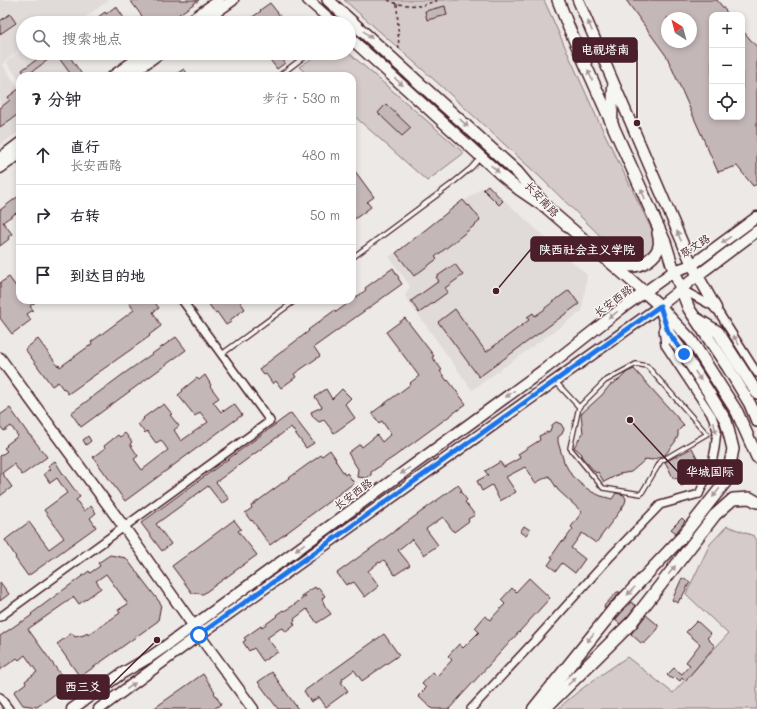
<!DOCTYPE html>
<html lang="zh">
<head>
<meta charset="utf-8">
<style>
  body { margin:0; font-family:Mali,"LXGW WenKai TC",sans-serif; background:#f7f7f7; color:#2b2b33 }
  .controls { position:absolute; right:12px; top:12px; display:grid; overflow:hidden; border-radius:8px; box-shadow:0 2px 6px #0003 }
  .controls button { width:36px; height:36px; display:grid; place-items:center; padding:0; border:0; border-bottom:1px solid #e1e1e2; background:#fff; color:#2b2b33; font:20px sans-serif }
  .compass { position:absolute; left:661px; top:12px; width:36px; height:36px; border-radius:50%; background:#fff; box-shadow:0 2px 6px #0003; rotate:324deg }
  .stop { position:absolute; width:12px; height:12px; margin:-9px; border:3px solid #1a73e8; border-radius:50%; background:#fff }
  .stop.end { background:#1a73e8; border-color:#fff; box-shadow:0 1px 4px #0008 }
  .list { margin:0; padding:0; list-style:none }
  h2 { display:flex; justify-content:space-between; align-items:center; height:52px; margin:0; padding:0 16px; font-size:17px }
  h2 small { font-size:13px; font-weight:400; color:#7c7c81 }
  .list li { display:grid; grid-template-columns:26px 1fr auto; gap:12px; align-items:center; box-sizing:border-box; height:60px; padding:0 16px; border-top:1px solid #e1e1e2 }
  .list b { display:block; font-size:15px; white-space:nowrap }
  .list p { margin:0; font-size:13px; white-space:nowrap; color:#7c7c81 }
  .list em { font-size:13px; font-style:normal; color:#7c7c81 }
  .icon { flex:none; width:22px; height:22px; fill:none; stroke:currentColor; stroke-width:2; stroke-linecap:round; stroke-linejoin:round }
  .map { position:relative; flex:none; width:757px; height:709px; overflow:hidden }
  .search { position:absolute; background:#fff; box-shadow:0 2px 6px #0003; left:16px; top:16px; width:340px; height:44px; display:flex; align-items:center; gap:10px; box-sizing:border-box; padding:0 14px; border-radius:22px; color:#7c7c81; font-size:15px }
  .panel { position:absolute; background:#fff; box-shadow:0 2px 6px #0003; left:16px; top:72px; width:340px; height:232px; border-radius:12px }
  .map>svg:first-child { display:block }
  .built { fill:#e0dad8 }
  .green { fill:#d4cbca; stroke:#8f757a }
  .building { fill:#c4b7b7; stroke:#4a1f2b; fill-rule:evenodd }
  .lines { fill:none; stroke-linecap:round; stroke-linejoin:round }
  .lane-casing { stroke:#4a1f2b; stroke-width:6 }
  .street-casing { stroke:#4a1f2b; stroke-width:10 }
  .secondary-casing { stroke:#4a1f2b; stroke-width:13 }
  .primary-casing { stroke:#4a1f2b; stroke-width:14 }
  .highway-casing { stroke:#4a1f2b; stroke-width:15 }
  .path { stroke:#4a1f2b; stroke-width:1.5; stroke-dasharray:3 3; stroke-linecap:butt }
  .lane { stroke:#f6f6f2; stroke-width:3.5 }
  .street { stroke:#f6f6f2; stroke-width:7 }
  .secondary { stroke:#f6f6f2; stroke-width:10 }
  .primary { stroke:#f6f6f2; stroke-width:11 }
  .highway { stroke:#f6f6f2; stroke-width:12 }
  .oneway { fill:#a99598 }
  .route { stroke:#1a73e8; stroke-width:5 }
  .labels { text-anchor:middle; stroke-width:3; stroke-linejoin:round; paint-order:stroke }
  .street-label { font-size:11px; fill:#4a1f2b; stroke:#f6f6f2 }
  .leader { fill:none; stroke:#4a1f2b; stroke-width:1.5 }
  .callout-dot { fill:#4a1f2b; stroke:#f6f6f2; stroke-width:1.5 }
  .callout { fill:#4a1f2b; stroke:#4a1f2b; stroke-width:1.5 }
  .callout-label { font-size:12px; text-anchor:middle; font-weight:bold; fill:#fff }
</style>
</head>
<body>
<div class="map">
<svg width="757" height="709" viewBox="0 0 757 709">
  <rect width="100%" height="100%" fill="#ece9e6"/>
  <filter id="ink" filterUnits="userSpaceOnUse"><feTurbulence type="fractalNoise" baseFrequency=".025" numOctaves="2"/><feDisplacementMap in="SourceGraphic" scale="8" xChannelSelector="R" yChannelSelector="G"/><feConvolveMatrix kernelMatrix="1 2 1 2 8 2 1 2 1" color-interpolation-filters="sRGB"/></filter>
  <g filter="url(#ink)">
    <!-- built -->
    <g class="built">
      <polygon points="0,0 109,0 77,23 23,23 23,48 2,64 20,90 20,131 0,145"/>
      <polygon points="23,49 23,53 57,53 74,76 20,76 20,80 6,62"/>
      <polygon points="482,188 495,192 587,275 582,311 472,390 405,296 410,286 389,257"/>
    </g>
    <!-- green -->
    <g class="green">
      <polygon points="344,0 544,0 597,118 653,232 657,243 652,253 634,263 624,259 540,177 440,85"/>
      <polygon points="320,53 349,53 464,153 427,181 352,114 352,76 309,76 299,67"/>
      <path d="M727,526L754,536L757,540V709H558C579,689 604,673 627,657L673,693L728,634L686,594L710,544Z"/>
    </g>
    <!-- building -->
    <g class="building">
      <polygon points="130,0 199,0 167,23 147,23"/>
      <path d="M626,0H717L729,15H712V117H742V30L757,47V184L753,186L737,166L718,172L667,57ZM667,18H691V42H667Z"/>
      <polygon points="270,3 281,17 278,19 279,20 275,23 244,23 261,11 260,10"/>
      <polygon points="116,6 124,18 123,19 127,23 90,23 105,12 106,14"/>
      <polygon points="445,6 447,15 427,20 425,11"/>
      <polygon points="10,14 16,23 0,34 0,21"/>
      <polygon points="46,53 76,53 70,57 83,76 72,76 56,54 26,76 22,70"/>
      <polygon points="265,53 278,53 285,63 277,69"/>
      <polygon points="184,69 189,76 173,76"/>
      <polygon points="20,88 20,113 0,127 0,108 10,100 8,97"/>
      <polygon points="386,104 411,128 402,136 378,113"/>
      <polygon points="352,167 374,197 367,202 371,207 352,221"/>
      <polygon points="488,185 503,201 499,205 483,189"/>
      <polygon points="20,195 20,218 16,213 3,222 12,234 8,237 9,239 0,246 0,210"/>
      <polygon points="463,200 468,206 469,205 480,219 479,220 480,221 435,257 437,259 414,276 396,253"/>
      <polygon points="455,264 463,275 445,288 448,292 419,313 411,301 439,281 436,277"/>
      <polygon points="393,268 399,278 398,278 402,284 314,347 320,356 294,374 296,377 281,388 276,381 273,384 266,374 264,375 259,369 309,331 308,330 335,310 336,312 347,304 346,302 349,300 352,300 352,298 354,296 355,298 366,290 365,288"/>
      <polygon points="9,277 20,292 20,300 38,300 30,306 33,310 27,314 31,320 12,334 0,318 0,283"/>
      <polygon points="569,290 579,304 479,377 438,322 455,309 486,352 529,320 527,317 533,313 535,316 545,309 545,308"/>
      <polygon points="127,300 153,300 159,308 153,312 161,326 149,335 150,336 68,394 64,388 63,389 58,382 52,386 25,349 38,339 58,366 59,365 60,367 92,344 91,342 134,310"/>
      <polygon points="206,300 239,300 245,309 230,320 231,322 226,325 217,312 215,313"/>
      <polygon points="405,318 434,356 432,357 442,370 440,371 447,381 448,380 466,404 395,456 371,472 371,475 366,478 357,477 358,469 348,453 360,444 362,447 377,435 382,442 391,434 382,421 379,423 372,413 411,384 410,383 419,376 386,332"/>
      <polygon points="176,337 186,350 81,427 71,413 122,375"/>
      <polygon points="634,369 684,425 678,431 678,436 675,442 665,455 652,460 646,459 631,472 619,474 604,482 598,472 596,473 581,456 582,454 574,447 583,433 581,414 602,395 610,385 620,379 627,372"/>
      <polygon points="205,375 211,385 210,386 219,398 213,402 221,412 223,410 224,411 234,404 242,415 125,501 93,457 105,448 104,446 118,435 120,437 125,433 132,442 130,444 138,456 134,459 142,470 168,450 161,440 156,443 147,431 145,433 138,424 144,419 143,418 158,407 158,408 164,404 172,414 170,415 179,426 174,430 181,441 208,422 200,412 195,416 178,395 183,391 182,390 197,378 199,380"/>
      <polygon points="326,389 332,399 342,389 351,398 345,404 355,418 334,433 324,420 319,422 313,417 311,412 322,407 315,397"/>
      <polygon points="10,408 29,435 30,435 47,457 22,475 14,464 2,473 12,487 0,496 0,456 7,451 4,448 7,446 6,445 18,436 11,426 4,431 0,426 0,415"/>
      <polygon points="291,413 314,443 306,448 291,427 216,482 229,499 222,504 208,486 156,524 171,544 162,551 141,523"/>
      <polygon points="556,422 561,424 564,429 562,434 558,437 558,442 564,462 572,476 582,485 592,492 601,496 612,499 616,493 624,495 626,499 625,503 622,508 596,543 582,533 571,548 585,559 575,573 562,563 556,571 548,565 553,558 551,557 562,541 563,542 573,529 571,527 582,512 558,490 549,476 535,483 525,467 506,477 516,492 500,501 492,485 482,491 477,481 488,475 485,471 500,462 504,467 520,458 518,454 540,440 539,436 550,431 552,425"/>
      <polygon points="88,436 91,441 86,445 83,440"/>
      <polygon points="692,448 701,465 687,472 692,481 681,486 677,478 674,479 665,462"/>
      <polygon points="330,450 336,459 335,460 345,475 347,473 354,483 270,545 252,520 251,521 245,513 252,508 251,506 304,467 321,455 322,456"/>
      <polygon points="55,461 63,474 80,497 76,500 84,511 91,506 96,513 90,518 96,527 28,576 15,558 16,557 5,540 10,536 29,522 49,549 64,538 44,510 67,493 57,478 50,483 44,474 51,469 48,466"/>
      <polygon points="458,485 462,490 460,491 467,500 465,502 475,515 468,519 469,521 454,532 443,517 426,529 438,545 424,555 412,539 398,550 410,565 395,575 384,560 380,563 379,562 368,571 379,586 365,597 354,582 350,584 349,583 346,585 337,573"/>
      <polygon points="682,518 685,521 676,533 671,529"/>
      <polygon points="234,520 241,529 238,531 257,555 203,594 192,593 172,566"/>
      <polygon points="524,526 530,530 526,535 520,532"/>
      <polygon points="110,555 126,558 161,604 158,621 80,677 57,644 72,633 75,637 84,635 87,633 88,635 120,613 118,610 128,604 106,574 96,581 101,588 79,604 74,597 28,629 68,685 37,707 23,705 14,692 26,683 25,681 37,672 25,655 19,660 17,658 0,670 0,636 16,625 22,621 22,622 32,615 31,614 89,571 90,573 100,566 98,563"/>
      <polygon points="529,578 550,598 449,709 432,709 418,696 426,688 422,684 433,672 437,676 452,660 448,656 459,644 463,648 479,632 475,628 485,616 490,620 505,604 501,600 512,588 516,592"/>
      <polygon points="682,578 690,582 681,599 680,598 678,603 672,600"/>
      <polygon points="0,582 9,594 0,601"/>
      <polygon points="315,587 316,589 319,588 325,596 322,599 325,606 331,614 317,623 307,609 294,619 295,621 293,622 295,625 286,632 283,628 282,629 281,628 267,638 278,652 263,661 254,648 249,651 243,642 246,640 244,638 261,626 262,627 277,616 276,615 283,610 284,611 291,607 306,596 301,596"/>
      <polygon points="617,592 620,592 605,609 604,606"/>
      <polygon points="631,602 636,606 627,617 620,624 615,620"/>
      <polygon points="646,615 658,625 658,629 645,643 641,643 631,634 636,628"/>
      <polygon points="697,621 711,634 707,638 715,646 685,681 682,678 680,681 675,677 672,679 667,675 674,668 682,674 690,665 686,662 700,644 686,632"/>
      <polygon points="384,634 399,655 362,681 354,670 342,679 343,681 341,682 348,691 326,707 319,697 311,702 304,691"/>
      <polygon points="272,672 285,691 298,709 278,709 258,682"/>
      <polygon points="203,674 215,692 214,693 221,704 214,709 153,709"/>
    </g>
    <g class="lines">
      <!-- lane casing -->
      <g class="lane-casing">
        <g id="lane">
          <polyline points="279,76 309,53"/>
          <polyline points="352,258 449,186 471,168 480,158"/>
          <polyline points="222,354 296,300"/>
          <polyline points="555,381 579,407 570,448 603,488 641,494 661,461 707,434 647,366 636,364 605,381 579,407"/>
        </g>
      </g>
      <!-- street casing -->
      <g class="street-casing">
        <g id="street">
          <polyline points="681,289 716,308 757,373"/>
          <polyline points="663,328 665,345 712,416 717,430 715,448 711,468 699,494"/>
          <polyline points="0,617 270,421 182,300"/>
          <polyline points="0,697 9,709"/>
          <polyline points="471,709 539,636 611,556 660,505 699,494"/>
        </g>
      </g>
      <!-- secondary casing -->
      <g class="secondary-casing">
        <g id="secondary">
          <polyline points="308,0 334,23"/>
          <polyline points="578,0 692,265 716,308"/>
          <polyline points="187,23 219,0"/>
          <polyline points="201,23 233,0"/>
          <polyline points="349,37 501,175 518,189 543,206"/>
          <polyline points="113,76 145,53"/>
          <polyline points="128,76 160,53"/>
          <polyline points="612,124 613,86"/>
          <polyline points="0,158 20,143"/>
          <polyline points="0,168 20,154"/>
          <polyline points="0,358 124,527 193,625 199,635 253,709"/>
          <polyline points="72,709 121,674 150,657 163,648 546,368 621,309 674,271 692,265 757,217"/>
          <polyline points="99,709 199,635 660,306 681,289 697,276 757,231"/>
        </g>
      </g>
      <!-- primary casing -->
      <g class="primary-casing">
        <g id="primary">
          <polyline points="328,0 517,172 548,209 624,274 660,306 672,320 691,340 737,412 757,457"/>
          <polyline points="558,0 569,28 665,242 674,271 689,309 727,366 750,404 757,421"/>
          <path d="M612,257C618,260 625,266 632,266C643,266 657,256 659,246C660,242 659,237 658,233"/>
          <polyline points="697,319 718,332 757,393"/>
          <polyline points="615,608 682,537 727,480 733,449 726,421 709,393 684,354 668,332 662,312"/>
          <polyline points="631,623 715,515 733,499 750,498 757,502"/>
        </g>
      </g>
      <!-- highway casing -->
      <g class="highway-casing">
        <g id="highway">
          <polyline points="534,709 615,608"/>
          <polyline points="545,709 549,704 631,623"/>
        </g>
      </g>
      <!-- path -->
      <g class="path">
        <polyline points="388,0 397,4 420,6 439,0"/>
        <polyline points="397,4 399,51"/>
      </g>
      <!-- lane -->
      <use href="#lane" class="lane"/>
      <!-- street -->
      <use href="#street" class="street"/>
      <!-- secondary -->
      <use href="#secondary" class="secondary"/>
      <!-- primary -->
      <use href="#primary" class="primary"/>
      <!-- highway -->
      <use href="#highway" class="highway"/>
    </g>
    <!-- one-way arrows -->
    <defs><path id="oneway-solid" d="M-6-.8H1V-3.2L6.5 0L1 3.2V.8H-6Z"/></defs>
    <g class="oneway">
      <use href="#oneway-solid" transform="translate(590 26) rotate(-113)"/>
      <use href="#oneway-solid" transform="translate(368 35) rotate(42)"/>
      <use href="#oneway-solid" transform="translate(590 75) rotate(-114)"/>
      <use href="#oneway-solid" transform="translate(399 82) rotate(42)"/>
      <use href="#oneway-solid" transform="translate(464 123) rotate(43)"/>
      <use href="#oneway-solid" transform="translate(495 169) rotate(42)"/>
      <use href="#oneway-solid" transform="translate(643 194) rotate(-114)"/>
      <use href="#oneway-solid" transform="translate(679 236) rotate(-113)"/>
      <use href="#oneway-solid" transform="translate(726 240) rotate(144)"/>
      <use href="#oneway-solid" transform="translate(613 315) rotate(142)"/>
      <use href="#oneway-solid" transform="translate(736 340) rotate(-122)"/>
      <use href="#oneway-solid" transform="translate(698 376) rotate(57)"/>
      <use href="#oneway-solid" transform="translate(510 394) rotate(144)"/>
      <use href="#oneway-solid" transform="translate(715 428) rotate(77)"/>
      <use href="#oneway-solid" transform="translate(405 471) rotate(144)"/>
      <use href="#oneway-solid" transform="translate(716 493) rotate(128)"/>
      <use href="#oneway-solid" transform="translate(300 547) rotate(144)"/>
      <use href="#oneway-solid" transform="translate(672 570) rotate(-52)"/>
      <use href="#oneway-solid" transform="translate(631 591) rotate(134)"/>
      <use href="#oneway-solid" transform="translate(590 638) rotate(129)"/>
      <use href="#oneway-solid" transform="translate(572 681) rotate(-45)"/>
      <use href="#oneway-solid" transform="translate(131 686) rotate(-36)"/>
    </g>
  </g>
  <g class="lines" filter="url(#ink)">
    <!-- route -->
    <polyline class="route" points="199,635 660,306 668,332 684,354"/>
  </g>
  <g class="labels">
    <!-- street labels -->
    <g class="street-label">
      <text transform="translate(542 199) rotate(47)" y="4">长安南路</text>
      <text transform="translate(695 246) rotate(-33)" y="4">聚文路</text>
      <text transform="translate(613 301) rotate(-37)" y="4">长安西路</text>
      <text transform="translate(353 494) rotate(-36)" y="4">长安西路</text>
    </g>
  </g>
  <!-- callouts -->
  <path class="leader" d="M637 123L637 50M496 291L531 249M630 420L678 472M157 640L109 687"/>
  <g class="callout-dot">
    <circle cx="637" cy="123" r="4"/>
    <circle cx="496" cy="291" r="4"/>
    <circle cx="630" cy="420" r="4"/>
    <circle cx="157" cy="640" r="4"/>
  </g>
  <g class="callout">
    <rect x="573" y="38" width="64" height="24" rx="4"/>
    <rect x="531" y="237" width="112" height="24" rx="4"/>
    <rect x="678" y="460" width="64" height="24" rx="4"/>
    <rect x="57" y="675" width="52" height="24" rx="4"/>
  </g>
  <g class="callout-label">
    <text x="605" y="54">电视塔南</text>
    <text x="587" y="254">陕西社会主义学院</text>
    <text x="710" y="476">华城国际</text>
    <text x="83" y="691">西三爻</text>
  </g>
</svg>
<div class="controls">
<button>+</button>
<button>−</button>
<button><svg class="icon" aria-label="locate" viewBox="0 0 24 24"><circle cx="12" cy="12" r="6"/><path d="M12 2v4M12 18v4M2 12h4M18 12h4"/></svg></button>
</div>
<svg class="compass" viewBox="-18 -18 36 36"><path d="M0-13l5 13h-10z" fill="#e53935"/><path d="M0 13l5-13h-10z" fill="#7c7c81"/></svg>
<div class="stop" style="left:199px;top:635px"></div>
<div class="stop end" style="left:684px;top:354px"></div>
<div class="search"><svg class="icon" aria-label="search" viewBox="0 0 24 24"><circle cx="10" cy="10" r="6"/><path d="M15 15l6 6"/></svg>搜索地点</div>
<section class="panel">
<h2>7 分钟<small>步行 · 530 m</small></h2>
<ul class="list">
<li><svg class="icon" aria-label="ahead" viewBox="0 0 24 24"><path d="M12 20V5M6 11l6-6 6 6"/></svg><div><b>直行</b><p>长安西路</p></div><em>480 m</em></li>
<li><svg class="icon" aria-label="right" viewBox="0 0 24 24"><path d="M7 20v-9h11M14 6l5 5-5 5"/></svg><div><b>右转</b></div><em>50 m</em></li>
<li><svg class="icon" aria-label="arrive" viewBox="0 0 24 24"><path d="M6 21V4h12l-3 4 3 4H6"/></svg><div><b>到达目的地</b></div></li>
</ul>
</section>
</div>
</body>
</html>
